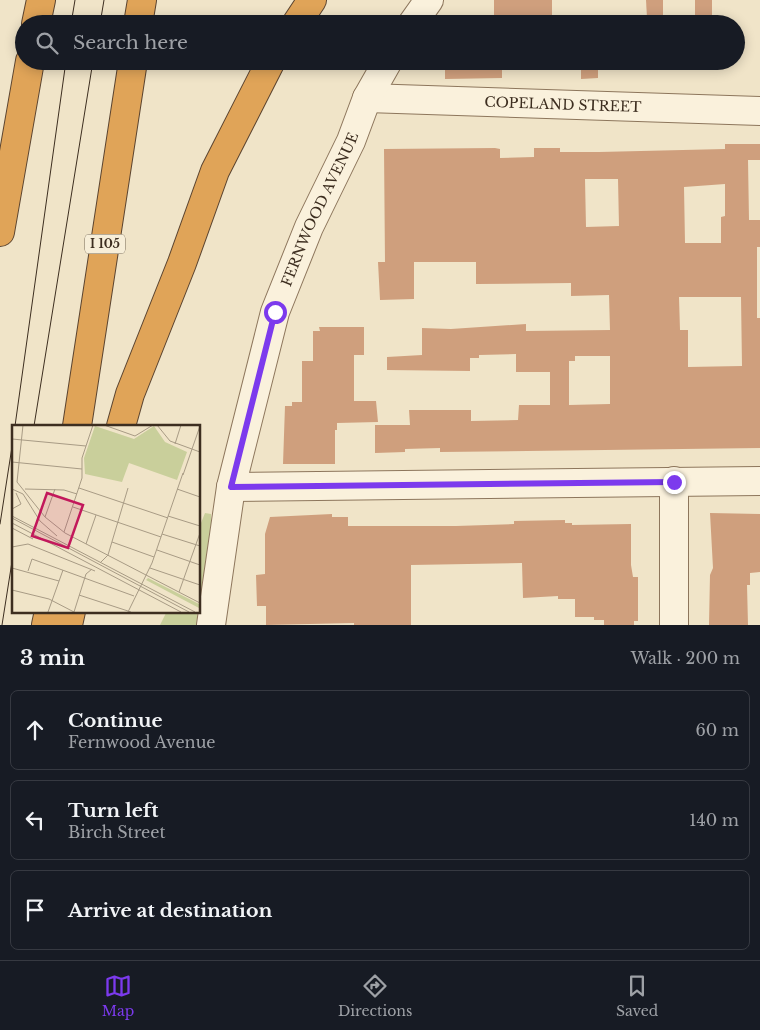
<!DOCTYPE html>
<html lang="en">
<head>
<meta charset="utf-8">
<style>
  body { margin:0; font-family:"Libre Baskerville",serif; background:#242831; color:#f1f3f6 }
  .stop { position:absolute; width:15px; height:15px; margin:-11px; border:4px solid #7c3aed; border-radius:50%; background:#fff }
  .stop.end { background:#7c3aed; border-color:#fff; box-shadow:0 1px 5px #0008 }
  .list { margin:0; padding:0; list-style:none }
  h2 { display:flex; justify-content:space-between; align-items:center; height:65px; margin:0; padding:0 20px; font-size:21px }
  h2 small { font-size:16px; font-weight:400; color:#9ea1a6 }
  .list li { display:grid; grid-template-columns:32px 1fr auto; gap:15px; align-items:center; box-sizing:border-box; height:80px; margin:0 10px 10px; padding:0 10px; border:1px solid #363941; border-radius:8px }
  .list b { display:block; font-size:19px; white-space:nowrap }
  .list p { margin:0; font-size:16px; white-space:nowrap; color:#9ea1a6 }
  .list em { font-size:16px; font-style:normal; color:#9ea1a6 }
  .icon { flex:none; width:28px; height:28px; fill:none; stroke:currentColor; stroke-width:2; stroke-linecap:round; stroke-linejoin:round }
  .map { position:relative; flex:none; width:760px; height:625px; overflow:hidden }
  .search { position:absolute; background:#171b24; box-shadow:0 2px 12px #0003; left:15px; right:15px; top:15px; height:55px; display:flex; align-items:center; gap:12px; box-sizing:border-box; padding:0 18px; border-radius:28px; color:#9ea1a6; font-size:19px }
  .sheet { height:335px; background:#171b24 }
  nav { display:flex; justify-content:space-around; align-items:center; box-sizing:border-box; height:70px; border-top:1px solid #363941; background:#171b24; font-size:14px; color:#9ea1a6 }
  nav a { display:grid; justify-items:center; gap:2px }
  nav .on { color:#7c3aed }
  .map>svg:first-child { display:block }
  .green { fill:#c9cf9b }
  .building { fill:#cf9f7d; fill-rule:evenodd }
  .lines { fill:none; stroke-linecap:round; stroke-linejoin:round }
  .minor-casing { stroke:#8d765c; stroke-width:30 }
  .highway-casing { stroke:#5b4430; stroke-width:30 }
  .minor { stroke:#faf1dc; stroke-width:28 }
  .highway { stroke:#e0a458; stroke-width:28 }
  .tram { stroke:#3d2e20; stroke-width:1 }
  .route { stroke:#7c3aed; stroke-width:6 }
  .labels { text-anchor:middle; stroke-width:4; stroke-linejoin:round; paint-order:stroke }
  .shield { fill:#f7eed8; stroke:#756857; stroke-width:1 }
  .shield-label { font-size:12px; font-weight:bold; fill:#3d2e20 }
  .street-label { font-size:14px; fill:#3d2e20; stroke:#f7eed8 }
  .inset-road { fill:none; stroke:#a89b85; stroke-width:1 }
  .view { fill:#c2185b; fill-opacity:0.15; stroke:#c2185b; stroke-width:2.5 }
  .inset-edge { fill:none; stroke:#3d2e20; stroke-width:2.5 }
</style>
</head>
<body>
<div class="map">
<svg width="760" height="625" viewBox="0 0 760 625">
  <rect width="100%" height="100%" fill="#f0e4c8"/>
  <!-- green -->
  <g class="green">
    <polygon points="205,513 211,514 211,524 199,607 199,528"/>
    <polygon points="167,611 198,611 196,625 160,625"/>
  </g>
  <!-- building -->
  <g class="building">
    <rect x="494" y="0" width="58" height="24"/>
    <polygon points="646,0 663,0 663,18 647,18"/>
    <rect x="695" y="0" width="17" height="24"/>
    <polygon points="445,61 502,61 502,78 445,79"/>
    <polygon points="581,61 598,61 598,78 581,79"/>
    <path d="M725,144H760V160H748L749,220H760V247H757V318H760V448L440,452V448L405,449V452L375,453V425H410L409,410H471V421L518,420L519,405H550V372H516V354L479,355V358H470V371L387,370V357L422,355V328L451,329L526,324V331L610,330L609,295L571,296V283L476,284V262H414V299L380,300L378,262H385L384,149L495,148L500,149V158L534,157V148H560V152H599L725,149ZM585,179H618L619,226L586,227ZM725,184V216L721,217V243H685L684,187ZM679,297H741L742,366L688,367V330H680ZM575,356H610V404L569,405V361H575Z"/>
    <polygon points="319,327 364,327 364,355 354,355 354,401 376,401 378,422 337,423 337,430 335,430 335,464 283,464 285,406 292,406 292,402 302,402 302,361 313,361 313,331 320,331"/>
    <polygon points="710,513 760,514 760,572 750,573 750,585 747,585 748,625 709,625 710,575 713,568"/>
    <polygon points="332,514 332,517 348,517 348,526 456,526 514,524 514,521 565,520 565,523 572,523 572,525 631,524 631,565 633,577 638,577 638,621 634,621 634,625 604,625 604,620 594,620 594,617 575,617 575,599 558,599 558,596 523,598 522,563 411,565 411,625 354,625 354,623 266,625 266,606 257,606 256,575 265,574 265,534 270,517"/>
  </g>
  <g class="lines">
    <!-- minor casing -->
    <g class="minor-casing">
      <g id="minor">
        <polyline points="412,24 429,0"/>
        <path id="s1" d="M367,98L760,111"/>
        <polyline points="674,481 674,625"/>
        <polyline points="231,487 760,481"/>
        <path id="s2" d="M211,625L231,487L275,312L309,227L351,141L367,98L388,61"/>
      </g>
    </g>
    <!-- highway casing -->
    <g class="highway-casing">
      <g id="highway">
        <polyline points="36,24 41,0"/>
        <polyline points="138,24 142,0"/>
        <polyline points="296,24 312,0"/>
        <polyline points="0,232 30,61"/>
        <polyline points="77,426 133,61"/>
        <polyline points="121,426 130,394 182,263 215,171 271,61"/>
        <polyline points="46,625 49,611"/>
        <polyline points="68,625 71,611"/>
      </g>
    </g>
    <!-- minor -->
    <use href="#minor" class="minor"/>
    <!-- highway -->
    <use href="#highway" class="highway"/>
    <!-- tram -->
    <g class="tram">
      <polyline points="71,24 75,0"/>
      <polyline points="100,24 104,0"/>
      <polyline points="15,426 66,61"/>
      <polyline points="34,426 93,61"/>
      <polyline points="0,524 14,434"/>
      <polyline points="2,625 14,549"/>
    </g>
  </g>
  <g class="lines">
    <!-- route -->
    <polyline class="route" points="275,312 231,487 674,482"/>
  </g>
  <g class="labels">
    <!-- shield labels -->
    <rect class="shield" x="85" y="234.5" width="40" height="19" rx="4"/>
    <g class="shield-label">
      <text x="105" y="248">I 105</text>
    </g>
    <!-- street labels -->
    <g class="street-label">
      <text dy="5" stroke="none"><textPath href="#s1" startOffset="196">COPELAND STREET</textPath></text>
      <text dy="5" stroke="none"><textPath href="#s2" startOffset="432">FERNWOOD AVENUE</textPath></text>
    </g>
  </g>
  <!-- overview -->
  <g transform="translate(12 425)">
    <rect width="188" height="188" fill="#f0e4c8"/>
    <path d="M83,1L122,14L142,1L153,17L175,27L165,55L117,38L110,57L73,49L72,33ZM136,153L187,179V183L134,155Z" fill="#c9cf9b"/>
    <path class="inset-road" d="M11,0L5,57L33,92L53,108L188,178M92,0L123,11L141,0M145,0L158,16L188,27M0,14L74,21M163,19L169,0M0,37L70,44M171,50L188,1M67,63L156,93M0,64L11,69L28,96L45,111M13,64L52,65L65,69M165,64L188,72M61,82L149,112M0,84L9,79L4,68M0,91L183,187M156,91L188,101M33,92L43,64M0,93L177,187M0,98L169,187M0,103L21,114M52,107L70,53V33L81,0M150,109L188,121M100,117L142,132M74,119L84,90M0,122L16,119L83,146M145,125L188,140M88,138L96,130L116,63M0,143L47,156M138,143L188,160M16,146L20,134L122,171M0,165L37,174L62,187M167,167L188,108M67,170L119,187M36,187L51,145M62,187L74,149L80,144M116,187L140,138L171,48"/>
    <path class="view" d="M35,68L71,80L56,123L20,111Z"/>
    <rect width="188" height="188" class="inset-edge"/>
  </g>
</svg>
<div class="stop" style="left:275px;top:312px"></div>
<div class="stop end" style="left:674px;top:482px"></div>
<div class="search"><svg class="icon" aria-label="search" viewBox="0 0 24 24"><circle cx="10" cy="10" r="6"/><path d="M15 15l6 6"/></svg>Search here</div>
</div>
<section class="sheet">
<h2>3 min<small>Walk · 200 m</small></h2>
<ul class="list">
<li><svg class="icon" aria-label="ahead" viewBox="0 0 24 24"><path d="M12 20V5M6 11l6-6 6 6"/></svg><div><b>Continue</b><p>Fernwood Avenue</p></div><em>60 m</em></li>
<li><svg class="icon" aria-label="left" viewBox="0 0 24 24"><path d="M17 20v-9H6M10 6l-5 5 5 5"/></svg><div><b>Turn left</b><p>Birch Street</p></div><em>140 m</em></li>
<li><svg class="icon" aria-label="arrive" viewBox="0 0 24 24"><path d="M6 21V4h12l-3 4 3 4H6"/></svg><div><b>Arrive at destination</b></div></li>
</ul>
</section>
<nav>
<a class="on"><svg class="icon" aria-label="map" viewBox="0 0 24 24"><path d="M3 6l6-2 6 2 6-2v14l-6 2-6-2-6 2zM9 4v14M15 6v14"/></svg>Map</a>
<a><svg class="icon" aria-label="directions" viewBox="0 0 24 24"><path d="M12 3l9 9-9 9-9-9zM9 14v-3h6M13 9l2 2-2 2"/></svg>Directions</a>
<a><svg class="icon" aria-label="saved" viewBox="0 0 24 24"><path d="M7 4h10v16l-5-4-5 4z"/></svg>Saved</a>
</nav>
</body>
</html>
